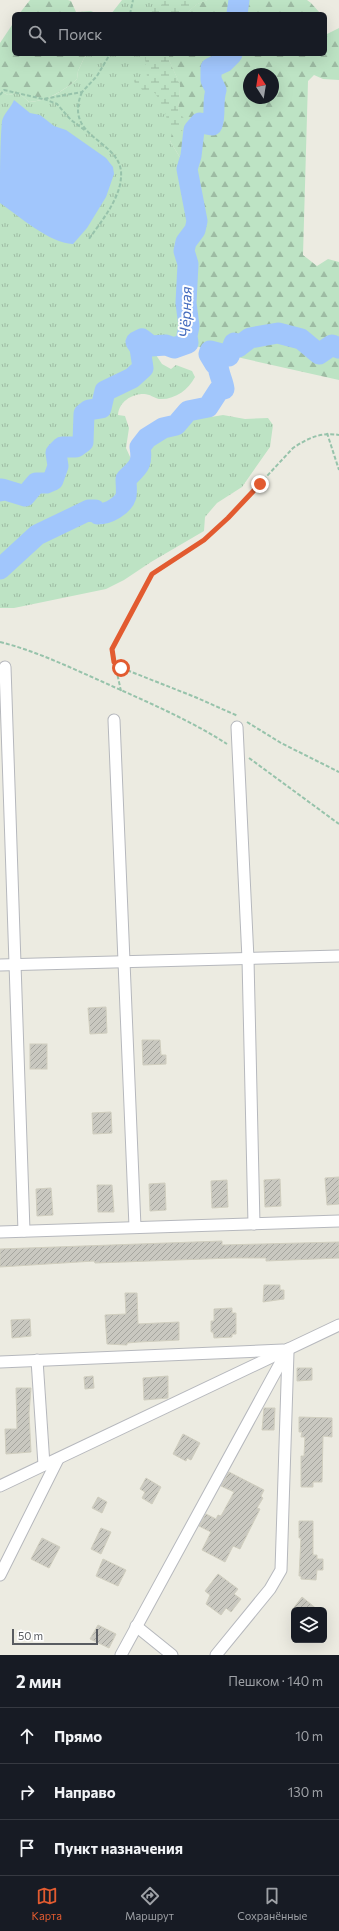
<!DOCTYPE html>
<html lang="ru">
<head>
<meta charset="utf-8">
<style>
  body { margin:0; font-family:Commissioner,sans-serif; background:#242831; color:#f1f3f6 }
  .controls { position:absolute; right:12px; bottom:12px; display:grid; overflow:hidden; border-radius:6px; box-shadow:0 4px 16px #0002 }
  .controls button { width:36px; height:36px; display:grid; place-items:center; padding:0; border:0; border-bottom:1px solid #363941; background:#171b24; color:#f1f3f6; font:20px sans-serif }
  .compass { position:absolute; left:243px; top:68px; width:36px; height:36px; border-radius:50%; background:#171b24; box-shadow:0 4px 16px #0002; rotate:348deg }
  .scale { position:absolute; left:12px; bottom:10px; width:86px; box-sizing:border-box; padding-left:4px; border:2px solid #595c61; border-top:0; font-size:11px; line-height:14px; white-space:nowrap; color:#595c61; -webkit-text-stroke:3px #fff; paint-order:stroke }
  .stop { position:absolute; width:12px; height:12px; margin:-9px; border:3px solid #e25b30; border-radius:50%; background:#fff }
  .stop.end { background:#e25b30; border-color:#fff; box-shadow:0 1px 4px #0008 }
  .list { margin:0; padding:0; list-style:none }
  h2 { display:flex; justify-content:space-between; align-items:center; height:52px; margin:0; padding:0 16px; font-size:17px }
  h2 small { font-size:13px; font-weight:400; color:#9ea1a6 }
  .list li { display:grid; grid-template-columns:26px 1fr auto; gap:12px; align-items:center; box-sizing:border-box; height:56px; padding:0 16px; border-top:1px solid #363941 }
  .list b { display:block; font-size:15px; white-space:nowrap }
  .list em { font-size:13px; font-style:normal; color:#9ea1a6 }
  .icon { flex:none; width:22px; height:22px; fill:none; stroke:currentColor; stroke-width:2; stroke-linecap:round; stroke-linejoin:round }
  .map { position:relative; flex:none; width:339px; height:1655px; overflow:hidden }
  .search { position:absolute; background:#171b24; box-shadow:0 4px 16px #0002; left:12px; right:12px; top:12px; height:44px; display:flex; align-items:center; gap:10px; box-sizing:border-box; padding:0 14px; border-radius:6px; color:#9ea1a6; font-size:15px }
  .sheet { height:220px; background:#171b24 }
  nav { display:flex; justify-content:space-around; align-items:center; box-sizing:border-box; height:56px; border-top:1px solid #363941; background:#171b24; font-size:11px; color:#9ea1a6 }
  nav a { display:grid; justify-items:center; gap:2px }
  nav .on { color:#e25b30 }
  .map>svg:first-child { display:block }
  .grass { fill:url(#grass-tufts) }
  .forest { fill:url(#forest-firs); fill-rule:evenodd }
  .wetland { fill:url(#wetland-marsh) }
  .water { fill:#a1c6fc }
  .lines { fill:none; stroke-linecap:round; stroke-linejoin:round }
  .river { stroke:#a1c6fc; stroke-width:21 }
  .building { fill:url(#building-hatch); stroke:#d0cebf }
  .minor-casing { stroke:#b6b8bd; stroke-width:13 }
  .path { stroke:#97c3ab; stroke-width:2; stroke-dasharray:4 2; stroke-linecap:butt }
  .minor { stroke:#fff; stroke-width:11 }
  .route { stroke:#e25b30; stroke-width:5 }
  .labels { text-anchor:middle; stroke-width:4; stroke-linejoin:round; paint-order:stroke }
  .water-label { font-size:15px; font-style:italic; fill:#456cbe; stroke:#fff }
</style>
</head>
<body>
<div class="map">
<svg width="339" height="1655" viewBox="0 0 339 1655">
  <defs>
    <pattern id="grass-tufts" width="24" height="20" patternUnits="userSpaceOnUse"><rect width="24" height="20" fill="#bde3c4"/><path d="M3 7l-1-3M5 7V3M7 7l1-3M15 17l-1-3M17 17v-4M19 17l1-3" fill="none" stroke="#9dbba3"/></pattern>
    <pattern id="forest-firs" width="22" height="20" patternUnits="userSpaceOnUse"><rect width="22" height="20" fill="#bde3c4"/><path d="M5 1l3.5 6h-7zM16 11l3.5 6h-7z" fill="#9dbba3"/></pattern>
    <pattern id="wetland-marsh" width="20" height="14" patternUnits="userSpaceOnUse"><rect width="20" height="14" fill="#bde3c4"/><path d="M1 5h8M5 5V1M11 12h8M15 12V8" fill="none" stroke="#9dbba3"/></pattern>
    <pattern id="building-hatch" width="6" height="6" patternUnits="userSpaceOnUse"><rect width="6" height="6" fill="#c9c8c0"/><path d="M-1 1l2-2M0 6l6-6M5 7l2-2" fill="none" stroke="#a6a69f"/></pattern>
  </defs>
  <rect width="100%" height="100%" fill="#ecebe1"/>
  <!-- grass -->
  <g class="grass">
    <polygon points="122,0 207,0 197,4 185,14 111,14"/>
    <path d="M86,54H169V60L180,85L178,111L182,131L170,141L187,169L197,221L195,230L186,242L184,251L188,264V343L174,348L166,345L151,346L142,339L136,342L140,348L154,352L162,364L171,369L176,365L192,371L195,377C188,390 175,400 159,399C154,398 150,394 144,394C131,394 119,402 118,415L125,416L129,428L126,448L131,459L130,466L126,474V479C138,469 143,463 140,447L147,438L163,428L176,425L188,411L193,409L211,417L223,415L245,419L268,418L273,425L270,447L242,487L217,503L205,517L204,531L151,562L124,580L106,589L14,608H0V91L8,95L19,93L29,102C47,101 64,91 77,79L78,71Z"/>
  </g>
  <!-- forest -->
  <g class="forest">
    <polygon points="30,0 68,0 71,1 76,12 91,11 98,14 19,14"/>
    <polygon points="207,0 307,0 311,3 320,13 185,14 197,4"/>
    <path d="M14,22V54H86L78,71L77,79C64,91 46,101 29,102L19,93L8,95L0,91V43Z"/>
    <path d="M339,28V80L323,79L314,75L308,81L303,255L317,266L328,259L339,262V380L210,351L188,343L187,336L189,326L186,303L188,264L184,251L186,242L195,230L197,221L187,169L170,141L172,133L182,131L178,111L180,85L169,60V54H325V35ZM249,74H273V98H249Z"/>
  </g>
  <!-- wetland -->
  <g class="wetland">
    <polygon points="164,0 207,0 197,4 185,14 151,14 153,8 160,7"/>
    <polygon points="138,54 169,54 169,60 180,85 178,111 187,122 182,131 172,133 167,121 165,110 155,93 144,94 140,86 135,84 134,80 147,77 145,57 139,56"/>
  </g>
  <!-- water -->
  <path class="water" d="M14,100L30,113L40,115L54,126L66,130L106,158L113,167L114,174L106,197L87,228L73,244C49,243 19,216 0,203C0,180 0,142 2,121C4,113 11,108 14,100Z"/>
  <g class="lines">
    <!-- river -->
    <g class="river">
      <polyline points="237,14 239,0"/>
      <path d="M0,491L2,489L25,496L36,483H46L53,480L58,466L56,453L62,447H76L83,442L84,414L89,410L101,408L105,391L132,378L143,368L140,348L136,342L142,339L151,346L166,345L174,348L188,343L187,336L189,326L186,303L188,264L184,251L186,242L195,230L197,221L187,169L191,156L194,130L200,123L212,125C216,113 212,103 216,90L211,80V68L224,62L232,54"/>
      <path d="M0,569L37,535L89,510H95L98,514C108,514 123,506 126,496C127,491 126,484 126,479C138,467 143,465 140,447L147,438L163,428L176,425L188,411L208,407L219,390L224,389C223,381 219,375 218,366L215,364L209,354L210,351L229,356L234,343L238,347L250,338L278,333L301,339L319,354L332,345L339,348"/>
    </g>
  </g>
  <!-- building -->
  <g class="building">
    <polygon points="106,1007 107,1033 90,1034 88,1008"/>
    <polygon points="142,1040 160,1040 161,1055 166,1055 166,1064 143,1065"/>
    <rect x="30" y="1044" width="17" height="25"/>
    <polygon points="111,1112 112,1133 93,1134 92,1113"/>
    <polygon points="339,1177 339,1204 327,1205 325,1178"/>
    <polygon points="280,1179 281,1206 265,1207 264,1180"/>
    <polygon points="227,1180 228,1207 212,1208 211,1181"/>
    <polygon points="165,1183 166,1210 150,1211 149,1184"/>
    <polygon points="97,1185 112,1185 114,1212 98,1212"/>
    <polygon points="51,1188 53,1215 37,1216 36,1189"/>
    <polygon points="222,1241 222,1245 339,1242 339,1258 266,1261 266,1258 232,1258 95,1263 94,1261 0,1267 0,1249"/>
    <polygon points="264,1285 280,1285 280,1290 284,1290 284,1299 263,1302"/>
    <polygon points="125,1293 137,1293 138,1324 179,1322 179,1340 139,1342 127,1343 127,1345 107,1344 105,1315 126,1314"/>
    <polygon points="232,1308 232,1313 236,1313 236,1334 232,1334 232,1337 214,1338 213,1332 211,1332 211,1321 214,1321 214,1309"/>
    <polygon points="30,1319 31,1336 12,1338 11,1320"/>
    <polygon points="297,1368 312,1368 312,1380 297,1381"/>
    <polygon points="93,1376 94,1388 85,1389 84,1377"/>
    <polygon points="168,1376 168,1398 144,1400 143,1378"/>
    <polygon points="16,1388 31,1388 29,1413 31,1452 6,1454 5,1429 17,1429"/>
    <polygon points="264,1408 275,1408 274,1430 262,1430"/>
    <polygon points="299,1417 332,1418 332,1437 323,1436 322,1482 313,1482 313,1487 301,1487 301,1456 304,1456 305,1437 301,1437 302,1432 299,1432"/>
    <polygon points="183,1434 200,1443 191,1460 187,1458 186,1461 173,1454"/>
    <polygon points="229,1472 264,1490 261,1496 263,1498 257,1508 260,1509 240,1549 233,1546 225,1562 202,1550 211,1532 199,1526 206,1514 216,1519 218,1515 221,1516 234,1492 221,1486"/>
    <polygon points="146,1478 161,1487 152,1504 142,1498 145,1492 140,1489"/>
    <polygon points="98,1497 107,1502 102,1513 92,1508"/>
    <polygon points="299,1521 313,1521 313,1555 317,1555 317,1559 323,1559 323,1570 317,1570 316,1580 301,1579 301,1576 299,1576 301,1538 299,1538"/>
    <polygon points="101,1528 111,1532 101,1554 91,1549"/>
    <polygon points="42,1538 60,1547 49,1568 31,1559"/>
    <polygon points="103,1559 126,1570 118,1586 96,1576"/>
    <polygon points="218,1574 238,1589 234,1594 241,1599 231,1612 226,1608 221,1615 206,1604 210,1595 205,1591"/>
    <polygon points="302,1597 318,1610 292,1610"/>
    <polygon points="98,1625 116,1634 109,1648 90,1639"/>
  </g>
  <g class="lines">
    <!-- minor casing -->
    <g class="minor-casing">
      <g id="minor">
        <polyline points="5,667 24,1231"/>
        <polyline points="114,720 135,1227"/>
        <polyline points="237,727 248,959 254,1224"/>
        <polyline points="0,965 339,956"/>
        <polyline points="0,1232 339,1221"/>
        <polyline points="37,1360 44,1465"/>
        <polyline points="0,1362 283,1350"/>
        <polyline points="0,1486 339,1325"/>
        <polyline points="0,1575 58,1459"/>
        <polyline points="136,1626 172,1655"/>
        <polyline points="121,1655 288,1349"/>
        <polyline points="216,1655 270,1589 281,1570 288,1352"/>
      </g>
    </g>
    <!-- path -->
    <g class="path">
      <polyline points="130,14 133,0"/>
      <path d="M82,92C63,137 117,139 121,171C123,196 102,220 89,239"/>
      <polyline points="0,95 4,90 43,99 82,92 97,76 110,54"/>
      <polyline points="44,99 57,104 71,120 86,131"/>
      <polyline points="327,433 339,470"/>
      <path d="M0,642C36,651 69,667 103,682C145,701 188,719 227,744"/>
      <polyline points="115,663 123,668"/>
      <path d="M117,675L112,649L152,574L204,540L228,518L293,448C308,438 321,432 339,435"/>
      <polyline points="121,691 117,673 124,669 195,697 238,716"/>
      <polyline points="247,722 281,743 339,772"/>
      <polyline points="249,758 339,824"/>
    </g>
    <!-- minor -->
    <use href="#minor" class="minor"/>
  </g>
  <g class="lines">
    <!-- route -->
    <polyline class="route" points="121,668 114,662 112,649 152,574 204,540 228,518 260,484"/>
  </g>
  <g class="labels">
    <!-- water labels -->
    <g class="water-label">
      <text transform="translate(186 312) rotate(-88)" y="5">Чёрная</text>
    </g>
  </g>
</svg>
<div class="controls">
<button><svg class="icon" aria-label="layers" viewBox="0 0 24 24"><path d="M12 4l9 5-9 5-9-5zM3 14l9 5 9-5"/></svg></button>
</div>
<svg class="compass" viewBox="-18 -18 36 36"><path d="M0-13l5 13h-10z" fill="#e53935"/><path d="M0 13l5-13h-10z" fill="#9ea1a6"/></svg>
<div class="scale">50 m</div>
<div class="stop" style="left:121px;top:668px"></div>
<div class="stop end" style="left:260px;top:484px"></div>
<div class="search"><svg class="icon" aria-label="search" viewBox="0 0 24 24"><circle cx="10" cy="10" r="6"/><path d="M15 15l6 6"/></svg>Поиск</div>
</div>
<section class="sheet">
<h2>2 мин<small>Пешком · 140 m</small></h2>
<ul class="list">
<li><svg class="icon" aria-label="ahead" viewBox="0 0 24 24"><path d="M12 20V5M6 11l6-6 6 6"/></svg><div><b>Прямо</b></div><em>10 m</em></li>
<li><svg class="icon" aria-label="right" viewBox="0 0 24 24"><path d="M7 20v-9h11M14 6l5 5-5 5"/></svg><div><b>Направо</b></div><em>130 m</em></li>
<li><svg class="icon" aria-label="arrive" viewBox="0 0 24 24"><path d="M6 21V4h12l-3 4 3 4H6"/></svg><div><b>Пункт назначения</b></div></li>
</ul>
</section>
<nav>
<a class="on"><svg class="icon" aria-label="map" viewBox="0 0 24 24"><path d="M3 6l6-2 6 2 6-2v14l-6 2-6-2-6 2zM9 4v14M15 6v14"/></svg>Карта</a>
<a><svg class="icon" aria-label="directions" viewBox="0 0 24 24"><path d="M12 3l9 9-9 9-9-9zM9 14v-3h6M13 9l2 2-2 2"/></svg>Маршрут</a>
<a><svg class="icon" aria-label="saved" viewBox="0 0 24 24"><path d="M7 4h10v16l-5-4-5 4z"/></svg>Сохранённые</a>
</nav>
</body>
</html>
